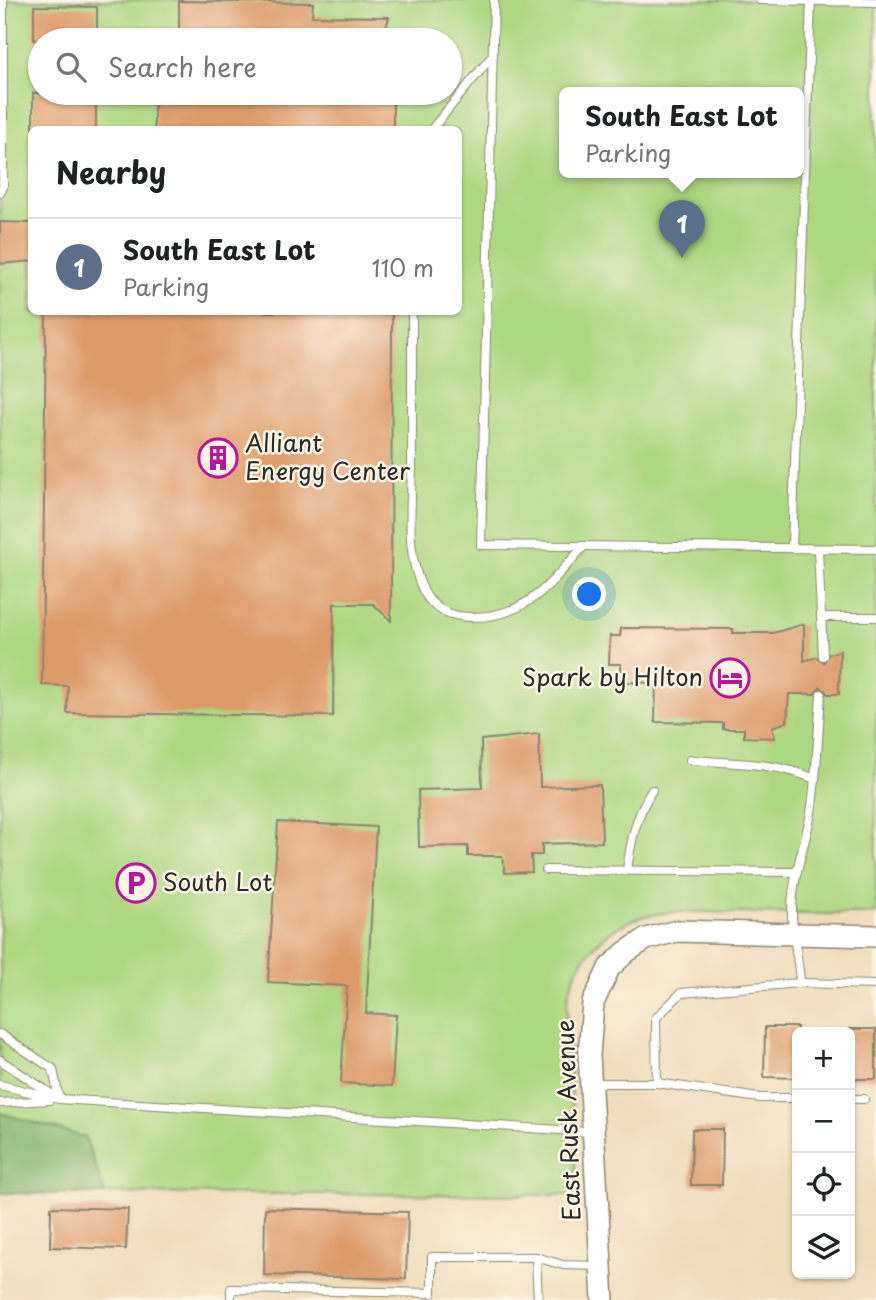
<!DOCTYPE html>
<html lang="en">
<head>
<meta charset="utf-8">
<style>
  body { margin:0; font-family:"Playpen Sans",sans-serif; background:#f2f2f2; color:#202124 }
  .controls { position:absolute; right:21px; bottom:21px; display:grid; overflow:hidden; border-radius:10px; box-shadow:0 2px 5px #0004 }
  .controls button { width:63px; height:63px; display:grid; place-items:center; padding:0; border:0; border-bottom:2px solid #e0e0e0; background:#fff; color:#202124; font:35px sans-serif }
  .you { position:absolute; left:590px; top:595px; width:24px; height:24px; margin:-18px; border:5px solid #fff; border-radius:50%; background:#1a73e8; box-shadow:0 0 0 10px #1a73e833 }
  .badge { display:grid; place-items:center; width:46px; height:46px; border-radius:50%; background:#b5179e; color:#fff; font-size:23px; font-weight:700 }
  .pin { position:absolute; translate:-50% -58px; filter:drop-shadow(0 2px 4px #0008) }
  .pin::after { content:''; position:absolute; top:37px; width:24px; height:21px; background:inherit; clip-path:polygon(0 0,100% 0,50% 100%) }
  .popup { position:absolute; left:559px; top:87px; width:245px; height:91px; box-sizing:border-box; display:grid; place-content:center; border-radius:10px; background:#fff; filter:drop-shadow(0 2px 5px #0005); font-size:23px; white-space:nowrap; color:#757577 }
  .popup b { font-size:26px; color:#202124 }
  .popup::after { content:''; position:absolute; left:50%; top:100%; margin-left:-14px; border:14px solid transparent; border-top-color:#fff }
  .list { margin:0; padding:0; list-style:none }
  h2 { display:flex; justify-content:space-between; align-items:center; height:91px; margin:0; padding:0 28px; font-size:30px }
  h2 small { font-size:23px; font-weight:400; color:#757577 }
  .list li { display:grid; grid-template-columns:46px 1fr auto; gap:21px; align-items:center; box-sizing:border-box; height:98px; padding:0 28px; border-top:2px solid #e0e0e0 }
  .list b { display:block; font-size:26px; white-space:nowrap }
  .list p { margin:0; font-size:23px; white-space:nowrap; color:#757577 }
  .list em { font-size:23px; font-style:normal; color:#757577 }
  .icon { flex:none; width:38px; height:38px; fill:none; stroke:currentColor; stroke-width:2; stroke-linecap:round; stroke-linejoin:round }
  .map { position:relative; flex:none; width:876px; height:1300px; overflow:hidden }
  .search { position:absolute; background:#fff; box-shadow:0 2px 5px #0004; left:28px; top:28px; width:434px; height:77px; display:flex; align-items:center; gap:18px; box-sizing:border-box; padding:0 24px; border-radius:38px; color:#757577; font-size:26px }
  .panel { position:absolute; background:#fff; box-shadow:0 2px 5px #0004; left:28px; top:126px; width:434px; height:189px; border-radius:10px }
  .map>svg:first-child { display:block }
  .green { fill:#aed782; stroke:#6c8156; stroke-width:2; fill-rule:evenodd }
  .forest { fill:#8ab870; stroke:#5a724e; stroke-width:2 }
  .building { fill:#dd9967 }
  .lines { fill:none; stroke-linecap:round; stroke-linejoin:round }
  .service-casing { stroke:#8c8472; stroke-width:10 }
  .tertiary-casing { stroke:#8c8472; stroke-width:24 }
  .service { stroke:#fff; stroke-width:8 }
  .tertiary { stroke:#fff; stroke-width:21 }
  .labels { text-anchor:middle; stroke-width:5; stroke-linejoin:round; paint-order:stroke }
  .poi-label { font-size:24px; fill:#2b2b2b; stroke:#fcf5e5; text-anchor:start }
  .street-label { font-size:24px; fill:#2b2b2b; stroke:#fcf5e5 }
</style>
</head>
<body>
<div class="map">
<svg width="876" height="1300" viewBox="0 0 876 1300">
  <rect width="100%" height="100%" fill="#fcf5e5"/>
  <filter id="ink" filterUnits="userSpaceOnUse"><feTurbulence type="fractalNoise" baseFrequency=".0143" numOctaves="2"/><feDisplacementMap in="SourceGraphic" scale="14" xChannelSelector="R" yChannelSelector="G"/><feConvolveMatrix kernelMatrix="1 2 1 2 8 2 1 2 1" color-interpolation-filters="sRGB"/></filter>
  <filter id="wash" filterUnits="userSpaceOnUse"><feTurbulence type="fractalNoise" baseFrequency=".00686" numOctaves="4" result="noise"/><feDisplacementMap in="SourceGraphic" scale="28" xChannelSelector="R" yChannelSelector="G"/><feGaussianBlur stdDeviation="1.57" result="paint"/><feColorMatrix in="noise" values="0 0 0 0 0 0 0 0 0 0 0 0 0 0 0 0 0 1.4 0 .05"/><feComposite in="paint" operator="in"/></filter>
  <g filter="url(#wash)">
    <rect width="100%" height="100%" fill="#eedcb9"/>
    <!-- green -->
    <path class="green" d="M0,0H876V914C832,914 787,914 743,913C704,913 657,906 622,925C591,941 570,972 567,1005L577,1195L0,1193ZM40,40H450V93H40ZM565,92H799V172H565ZM32,130H458V312H32Z"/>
    <!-- forest -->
    <polygon class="forest" points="0,1113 85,1137 105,1194 0,1193"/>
    <g id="blocks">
      <!-- building -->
      <g class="building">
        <polygon points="179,1 313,3 312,16 389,17 383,40 179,40"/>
        <polygon points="34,6 97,7 97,40 34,40"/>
        <rect x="33" y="93" width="63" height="37"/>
        <rect x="154" y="93" width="239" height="37"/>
        <polygon points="0,222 32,223 32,261 0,264"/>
        <polygon points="46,312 392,312 391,621 373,604 334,604 333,716 67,713 68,686 42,685"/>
        <polygon points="804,624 804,661 817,657 824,662 829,654 840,651 839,694 828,694 821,687 814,694 789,694 787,722 772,727 775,738 744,737 744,729 723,729 723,723 655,722 656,683 621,682 621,664 609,664 610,636 620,636 621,628 733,629 733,633 773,633"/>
        <polygon points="539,734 540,787 600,785 602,842 542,844 542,855 531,855 532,872 505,873 502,856 468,856 468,846 419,847 418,790 482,788 481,740"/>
        <polygon points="278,822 376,827 366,1013 396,1015 392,1086 341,1083 347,986 268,982"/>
        <polygon points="765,1027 797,1027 797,1078 764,1077"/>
        <rect x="850" y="1029" width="26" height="50"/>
        <polygon points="692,1129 723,1129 722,1185 691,1185"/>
        <polygon points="51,1207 128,1209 126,1249 50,1247"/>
        <polygon points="265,1208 408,1212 406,1279 264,1275"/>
      </g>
    </g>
  </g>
  <g filter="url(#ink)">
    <use href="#blocks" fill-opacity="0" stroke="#8c8472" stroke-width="2"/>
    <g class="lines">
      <!-- service casing -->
      <g class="service-casing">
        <g id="service">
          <polyline points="494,0 481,545 876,549"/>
          <polyline points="760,0 876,2"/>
          <polyline points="431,130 493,55"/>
          <polyline points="0,193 3,187 3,0"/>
          <path d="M412,312C412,361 412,411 412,461C412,502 404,554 424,592C434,611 452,617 473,617C528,617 550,583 584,546"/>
          <polyline points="792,548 811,0"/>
          <polyline points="818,549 823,656"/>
          <polyline points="821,617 876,617"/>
          <path d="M690,760C732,763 776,762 815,779"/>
          <polyline points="546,870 795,872"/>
          <path d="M627,870C631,841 636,815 652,790"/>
          <polyline points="800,983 876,985"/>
          <polyline points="0,1034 53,1069 59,1099"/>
          <polyline points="0,1060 53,1095"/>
          <polyline points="593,1083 657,1083 759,1098 797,1098"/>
          <path d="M657,1083L656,1018L681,993L800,983C799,957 791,934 792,908C793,875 805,845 811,813C817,773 818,733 821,694"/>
          <polyline points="0,1085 59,1099 593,1132"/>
          <polyline points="850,1099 864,1099"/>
          <polyline points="0,1103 49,1100"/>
          <polyline points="536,1257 538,1300"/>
          <polyline points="231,1300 231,1289 432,1293 432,1257 536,1257 563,1265 601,1266"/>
        </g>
      </g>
      <!-- tertiary casing -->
      <g class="tertiary-casing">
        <polyline id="tertiary" points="603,1300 589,1055 593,1003 609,968 626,952 646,939 677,931 876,936"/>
      </g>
      <!-- service -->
      <use href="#service" class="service"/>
      <!-- tertiary -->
      <use href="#tertiary" class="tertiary"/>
    </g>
  </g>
  <!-- icons -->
  <defs>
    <g id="building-ring" transform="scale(2.0125)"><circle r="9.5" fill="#fcf5e5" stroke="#b5179e" stroke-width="1.5"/><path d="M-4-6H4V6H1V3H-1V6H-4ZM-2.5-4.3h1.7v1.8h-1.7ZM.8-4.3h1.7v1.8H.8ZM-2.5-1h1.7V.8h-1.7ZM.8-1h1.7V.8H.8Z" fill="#b5179e"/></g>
    <g id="hotel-ring" transform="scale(2.0125)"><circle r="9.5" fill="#fcf5e5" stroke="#b5179e" stroke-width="1.5"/><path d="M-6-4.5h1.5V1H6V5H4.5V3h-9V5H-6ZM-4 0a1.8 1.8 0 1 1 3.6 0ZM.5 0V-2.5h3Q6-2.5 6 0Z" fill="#b5179e"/></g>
    <g id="parking-ring" transform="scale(2.0125)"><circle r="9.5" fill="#fcf5e5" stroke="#b5179e" stroke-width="1.5"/><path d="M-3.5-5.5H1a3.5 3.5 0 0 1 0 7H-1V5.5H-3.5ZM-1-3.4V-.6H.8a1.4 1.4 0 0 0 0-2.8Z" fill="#b5179e"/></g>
  </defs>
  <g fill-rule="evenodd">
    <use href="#building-ring" x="218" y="458"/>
    <use href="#hotel-ring" x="730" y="678"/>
    <use href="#parking-ring" x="136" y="883"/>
  </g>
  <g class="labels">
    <!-- poi labels -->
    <g class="poi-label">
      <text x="245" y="452">Alliant<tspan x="245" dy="28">Energy Center</tspan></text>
      <text x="703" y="686" text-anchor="end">Spark by Hilton</text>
      <text x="163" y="891">South Lot</text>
    </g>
    <!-- street labels -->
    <g class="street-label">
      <text transform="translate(569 1120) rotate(-92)" y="8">East Rusk Avenue</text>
    </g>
  </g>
</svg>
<div class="controls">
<button>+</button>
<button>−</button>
<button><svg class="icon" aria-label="locate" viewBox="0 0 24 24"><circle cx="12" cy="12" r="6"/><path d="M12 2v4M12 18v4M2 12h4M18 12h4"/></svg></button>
<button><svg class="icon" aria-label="layers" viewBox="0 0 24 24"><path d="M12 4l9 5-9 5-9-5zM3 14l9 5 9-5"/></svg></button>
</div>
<div class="you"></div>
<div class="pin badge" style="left:682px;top:258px;background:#5c6f8a">1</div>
<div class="popup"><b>South East Lot</b>Parking</div>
<div class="search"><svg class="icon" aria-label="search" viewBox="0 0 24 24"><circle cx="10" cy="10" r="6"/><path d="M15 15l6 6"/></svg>Search here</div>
<section class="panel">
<h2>Nearby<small></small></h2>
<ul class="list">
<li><span class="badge" style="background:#5c6f8a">1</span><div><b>South East Lot</b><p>Parking</p></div><em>110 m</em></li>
</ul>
</section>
</div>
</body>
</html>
